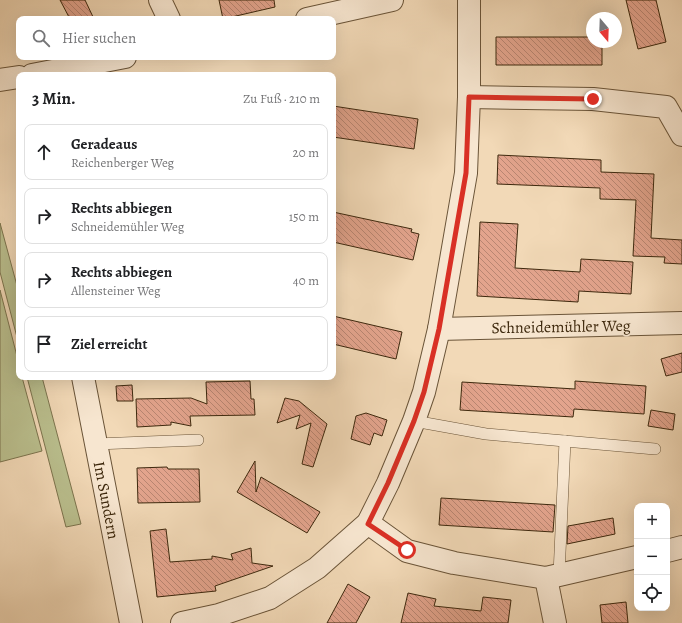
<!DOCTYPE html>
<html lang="de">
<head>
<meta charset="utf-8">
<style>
  body { margin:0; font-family:Alegreya,serif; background:#f6f6f6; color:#202124 }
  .controls { position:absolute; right:12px; bottom:12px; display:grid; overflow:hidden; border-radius:8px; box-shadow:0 4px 16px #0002 }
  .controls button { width:36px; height:36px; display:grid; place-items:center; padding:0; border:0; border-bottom:1px solid #e0e0e0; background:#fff; color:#202124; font:20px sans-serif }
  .compass { position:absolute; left:586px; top:12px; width:36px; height:36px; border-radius:50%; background:#fff; box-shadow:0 4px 16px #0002; rotate:161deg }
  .stop { position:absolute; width:12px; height:12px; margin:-9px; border:3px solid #d93025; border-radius:50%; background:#fff }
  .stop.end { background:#d93025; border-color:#fff; box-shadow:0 1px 4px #0008 }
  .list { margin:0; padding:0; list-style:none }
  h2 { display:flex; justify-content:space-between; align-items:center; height:52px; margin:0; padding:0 16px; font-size:17px }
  h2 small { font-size:13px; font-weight:400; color:#757577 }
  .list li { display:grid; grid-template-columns:26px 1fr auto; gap:12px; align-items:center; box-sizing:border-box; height:56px; margin:0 8px 8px; padding:0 8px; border:1px solid #e0e0e0; border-radius:8px }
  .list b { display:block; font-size:15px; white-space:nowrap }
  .list p { margin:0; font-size:13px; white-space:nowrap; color:#757577 }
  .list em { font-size:13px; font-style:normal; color:#757577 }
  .icon { flex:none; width:22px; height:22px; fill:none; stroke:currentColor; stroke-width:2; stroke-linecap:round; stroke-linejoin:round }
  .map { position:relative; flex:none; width:682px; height:623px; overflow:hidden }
  .search { position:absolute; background:#fff; box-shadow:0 4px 16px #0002; left:16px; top:16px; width:320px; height:44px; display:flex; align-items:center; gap:10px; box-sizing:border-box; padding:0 14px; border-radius:8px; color:#757577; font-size:15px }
  .panel { position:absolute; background:#fff; box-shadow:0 4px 16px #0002; left:16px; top:72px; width:320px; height:308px; border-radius:8px }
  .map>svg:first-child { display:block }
  .pitch { fill:#babf8e; stroke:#7c744e }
  .building { fill:url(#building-back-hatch); stroke:#3d280d }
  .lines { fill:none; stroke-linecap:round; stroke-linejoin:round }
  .lane-casing { stroke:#6a5438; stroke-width:12 }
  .street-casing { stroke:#6a5438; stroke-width:24 }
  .lane { stroke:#f7e6d0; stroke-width:11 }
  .street { stroke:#f7e6d0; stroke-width:22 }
  .route { stroke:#d93025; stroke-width:5 }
  .labels { text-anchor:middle; stroke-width:3.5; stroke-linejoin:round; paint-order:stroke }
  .street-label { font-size:16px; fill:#3d280d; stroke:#f7e6d0 }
</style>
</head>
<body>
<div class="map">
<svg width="682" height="623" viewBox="0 0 682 623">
  <defs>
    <pattern id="building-back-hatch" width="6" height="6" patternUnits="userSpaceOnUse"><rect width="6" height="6" fill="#e3a48d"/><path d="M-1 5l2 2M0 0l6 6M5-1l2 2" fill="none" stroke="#b98672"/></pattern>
  </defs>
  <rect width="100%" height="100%" fill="#f2d9b7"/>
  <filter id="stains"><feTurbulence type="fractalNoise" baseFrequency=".005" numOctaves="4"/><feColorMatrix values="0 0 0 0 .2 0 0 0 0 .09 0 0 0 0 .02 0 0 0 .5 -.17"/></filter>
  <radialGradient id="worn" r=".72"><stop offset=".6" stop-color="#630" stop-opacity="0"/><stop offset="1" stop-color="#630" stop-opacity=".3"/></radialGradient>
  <!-- pitch -->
  <g class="pitch">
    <polygon points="0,223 19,293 19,345 0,272"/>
    <polygon points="0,290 19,364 19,377 22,377 42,451 0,462"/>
    <polygon points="27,377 42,377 81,524 66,527"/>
  </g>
  <!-- building -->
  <g class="building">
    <polygon points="60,0 85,0 94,19 70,19"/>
    <polygon points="219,0 274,0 275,7 223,19"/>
    <polygon points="626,0 656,0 666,42 638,49"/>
    <polygon points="496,37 592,37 592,42 602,42 602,65 496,65"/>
    <polygon points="333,106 418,119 414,149 333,137"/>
    <polygon points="498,155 601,160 601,172 654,174 651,238 682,240 682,264 664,263 665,257 633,256 636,200 600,199 600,188 497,184"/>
    <polygon points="333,212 412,229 411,232 419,234 413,260 333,242"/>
    <polygon points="480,222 518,224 515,268 580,272 581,259 633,262 631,294 579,291 578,302 477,296"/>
    <polygon points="333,316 402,332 396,359 333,344"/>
    <polygon points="682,353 682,372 666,376 661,359"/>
    <polygon points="250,381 251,399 254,399 255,415 190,416 191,426 171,422 171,425 137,427 136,399 191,398 207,404 206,382"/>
    <polygon points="575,381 646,386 644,414 574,409 573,417 460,410 462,382 575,389"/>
    <polygon points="132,385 133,401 117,401 116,386"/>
    <polygon points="285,398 299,401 327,424 313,467 302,464 311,423 296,429 300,415 277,423"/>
    <polygon points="651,410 675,414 673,430 648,426"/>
    <polygon points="366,413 387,420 382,436 374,433 370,445 351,439 356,416"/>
    <polygon points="255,461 256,492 261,477 320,512 307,533 237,492"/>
    <polygon points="167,467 168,469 199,469 200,502 138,503 137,468"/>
    <polygon points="441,498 555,505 553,532 439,525"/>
    <polygon points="613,518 615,534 567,544 568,526"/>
    <polygon points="166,529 170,562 212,559 212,556 233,560 231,554 251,548 252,563 273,566 215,586 216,591 157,597 150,531"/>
    <polygon points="348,584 370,597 356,623 327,623"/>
    <polygon points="408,593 436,599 434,606 481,611 483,597 511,600 508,623 401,623"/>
    <polygon points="626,602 628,623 602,623 600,605"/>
  </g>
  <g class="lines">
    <!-- lane casing -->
    <g class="lane-casing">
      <g id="lane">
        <polyline points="414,421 486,434 655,449"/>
        <polyline points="96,444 198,440"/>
        <polyline points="559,575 565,441"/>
      </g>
    </g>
    <!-- street casing -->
    <g class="street-casing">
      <g id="street">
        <polyline points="160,0 169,19"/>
        <polyline points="307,19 392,0"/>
        <polyline points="32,75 125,57"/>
        <polyline points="0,80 19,77"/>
        <polyline points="469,97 593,99 666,107 682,135"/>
        <polyline points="439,329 682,323"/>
        <polyline points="83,377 131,623"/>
        <polyline points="368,523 407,551 454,563 546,578 637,557"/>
        <polyline points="667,551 682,547"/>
        <polyline points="546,578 555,623"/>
        <polyline points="182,623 219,615 270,598 317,568 368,523 388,483 414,421 424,392 439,329 466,173 469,97 469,0"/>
      </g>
    </g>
    <!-- lane -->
    <use href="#lane" class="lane"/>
    <!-- street -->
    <use href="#street" class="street"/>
  </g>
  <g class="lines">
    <!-- route -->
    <polyline class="route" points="407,550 368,524 388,483 414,421 424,392 439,329 466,173 469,97 593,99"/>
  </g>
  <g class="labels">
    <!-- street labels -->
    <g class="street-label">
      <text transform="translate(561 326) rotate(-1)" y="6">Schneidemühler Weg</text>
      <text transform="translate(107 500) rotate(79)" y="6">Im Sundern</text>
    </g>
  </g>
  <rect width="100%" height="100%" filter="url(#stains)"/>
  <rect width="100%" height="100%" fill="url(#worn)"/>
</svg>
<div class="controls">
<button>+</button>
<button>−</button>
<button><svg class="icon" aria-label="locate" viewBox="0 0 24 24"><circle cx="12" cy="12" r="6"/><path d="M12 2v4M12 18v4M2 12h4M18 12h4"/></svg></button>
</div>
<svg class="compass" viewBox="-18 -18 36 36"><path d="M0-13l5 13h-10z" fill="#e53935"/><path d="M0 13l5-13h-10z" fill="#757577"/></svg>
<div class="stop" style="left:407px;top:550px"></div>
<div class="stop end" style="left:593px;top:99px"></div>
<div class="search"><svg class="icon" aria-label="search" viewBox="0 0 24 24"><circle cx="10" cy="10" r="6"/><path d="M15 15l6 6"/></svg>Hier suchen</div>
<section class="panel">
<h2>3 Min.<small>Zu Fuß · 210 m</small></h2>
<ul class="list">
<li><svg class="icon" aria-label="ahead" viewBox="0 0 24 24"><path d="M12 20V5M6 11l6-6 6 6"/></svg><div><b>Geradeaus</b><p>Reichenberger Weg</p></div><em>20 m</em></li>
<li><svg class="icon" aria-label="right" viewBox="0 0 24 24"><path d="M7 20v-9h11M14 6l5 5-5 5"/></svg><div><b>Rechts abbiegen</b><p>Schneidemühler Weg</p></div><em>150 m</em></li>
<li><svg class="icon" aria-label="right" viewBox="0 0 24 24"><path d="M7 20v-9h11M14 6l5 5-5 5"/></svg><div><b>Rechts abbiegen</b><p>Allensteiner Weg</p></div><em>40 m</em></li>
<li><svg class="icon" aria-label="arrive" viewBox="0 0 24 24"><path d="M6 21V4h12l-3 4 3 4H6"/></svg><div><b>Ziel erreicht</b></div></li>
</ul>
</section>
</div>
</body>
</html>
